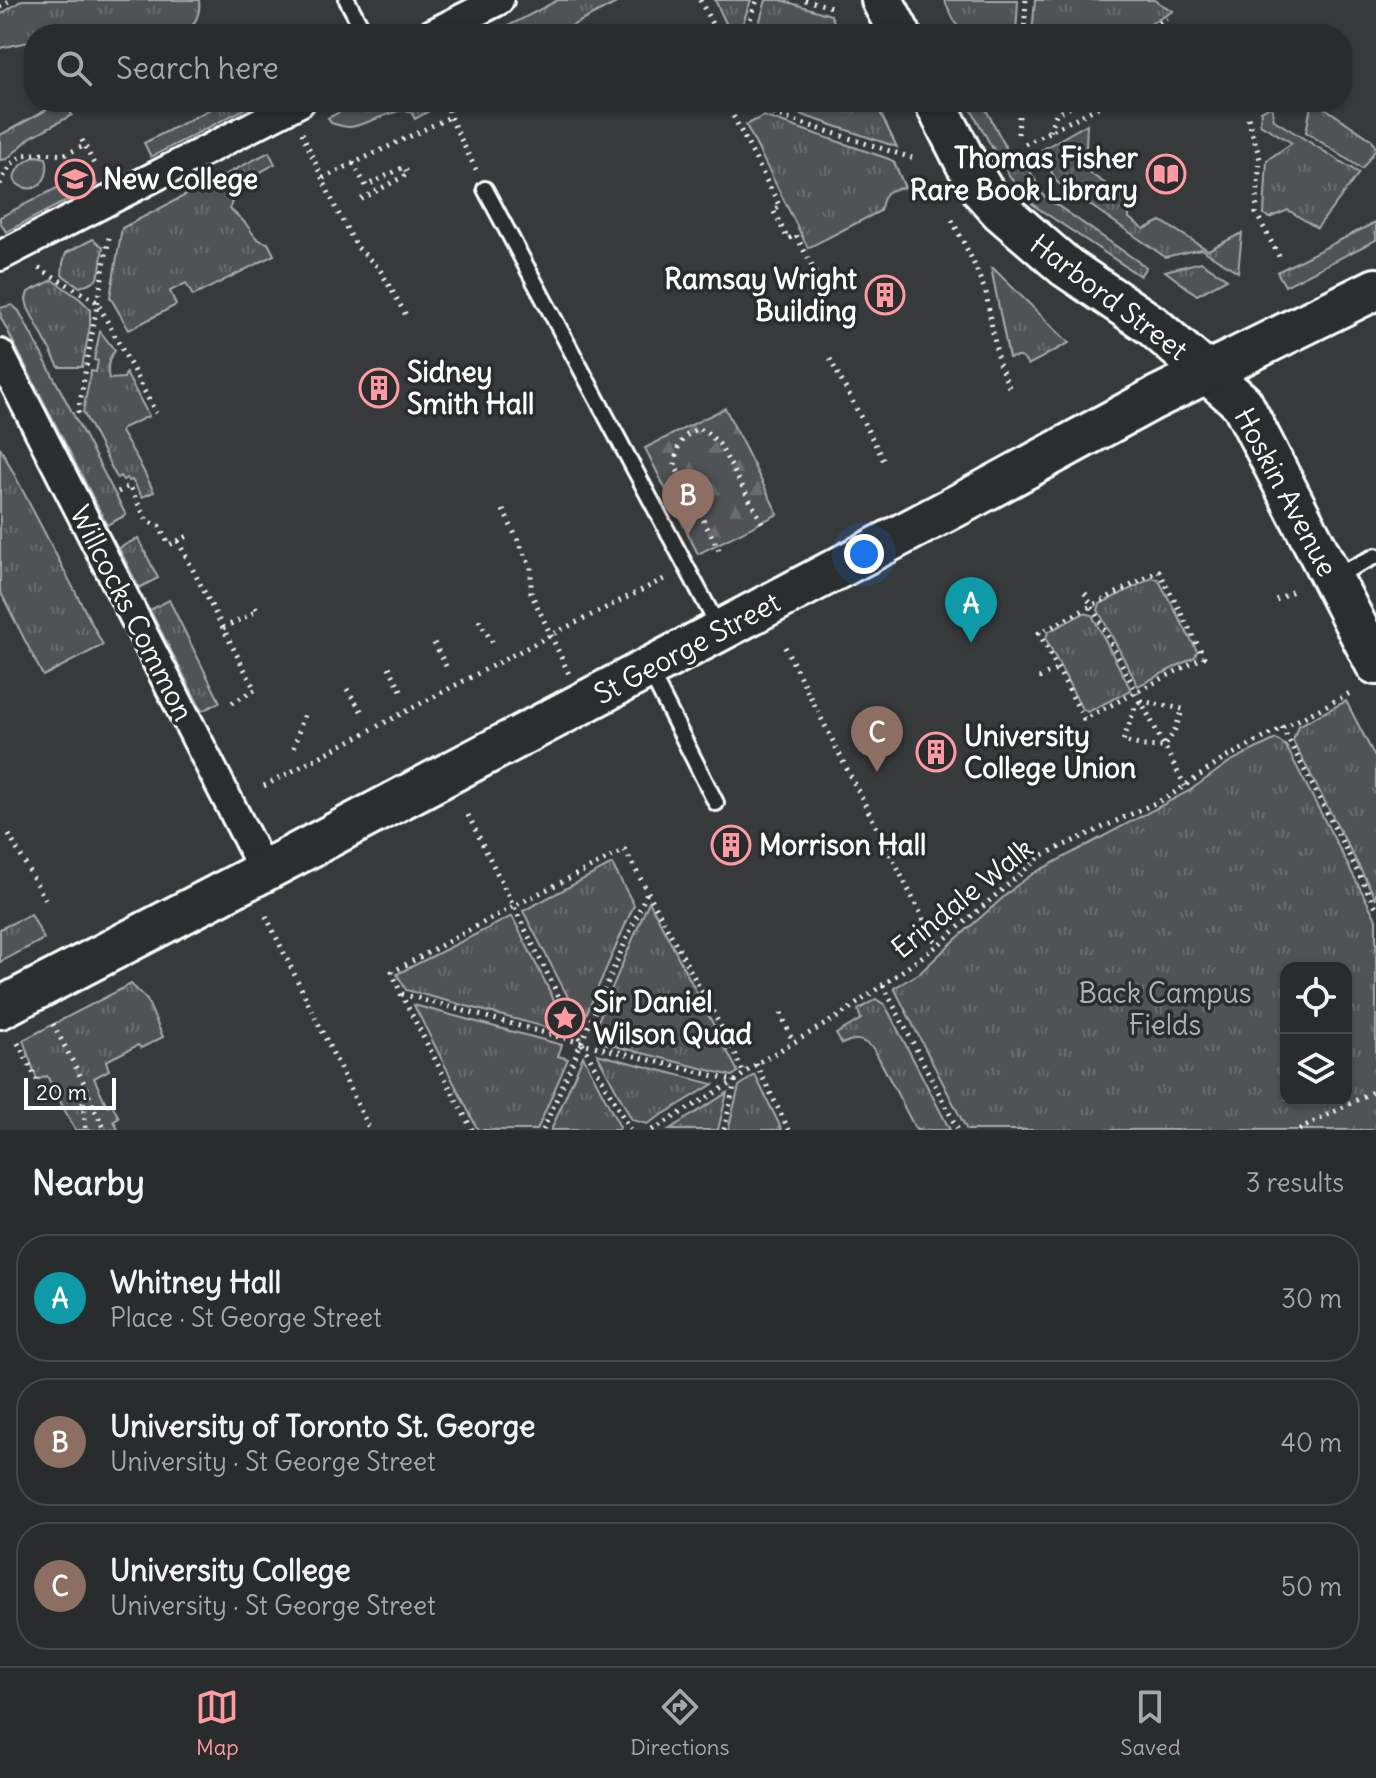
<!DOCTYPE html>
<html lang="en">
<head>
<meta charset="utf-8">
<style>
  body { margin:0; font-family:Delius,sans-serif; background:#353838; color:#f1f3f6 }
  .controls { position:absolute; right:24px; bottom:24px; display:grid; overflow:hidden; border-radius:16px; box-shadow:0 2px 6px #0004 }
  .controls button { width:72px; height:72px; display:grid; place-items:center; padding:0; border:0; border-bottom:2px solid #454848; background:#292c2c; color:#f1f3f6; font:40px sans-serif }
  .scale { position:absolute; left:24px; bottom:20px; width:92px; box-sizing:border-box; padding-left:8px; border:4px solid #fff; border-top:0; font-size:22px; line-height:28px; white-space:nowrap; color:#fff; -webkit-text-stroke:6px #2a2d2e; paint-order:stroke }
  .you { position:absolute; left:864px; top:554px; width:28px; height:28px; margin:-20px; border:6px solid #fff; border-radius:50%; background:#1a73e8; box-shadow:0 0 0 12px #1a73e833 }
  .badge { display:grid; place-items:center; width:52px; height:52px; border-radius:50%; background:#ff9aa2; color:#fff; font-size:26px; font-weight:700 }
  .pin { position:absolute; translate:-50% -66px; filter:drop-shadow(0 2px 4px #0008) }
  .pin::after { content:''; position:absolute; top:42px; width:28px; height:24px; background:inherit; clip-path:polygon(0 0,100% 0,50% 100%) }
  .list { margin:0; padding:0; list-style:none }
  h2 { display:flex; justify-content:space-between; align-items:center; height:104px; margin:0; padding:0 32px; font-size:34px }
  h2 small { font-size:26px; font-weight:400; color:#a5a7a9 }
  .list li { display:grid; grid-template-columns:52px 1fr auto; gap:24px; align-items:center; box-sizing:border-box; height:128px; margin:0 16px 16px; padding:0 16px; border:2px solid #454848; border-radius:32px }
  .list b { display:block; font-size:30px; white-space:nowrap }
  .list p { margin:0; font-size:26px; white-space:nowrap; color:#a5a7a9 }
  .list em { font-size:26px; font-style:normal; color:#a5a7a9 }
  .icon { flex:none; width:44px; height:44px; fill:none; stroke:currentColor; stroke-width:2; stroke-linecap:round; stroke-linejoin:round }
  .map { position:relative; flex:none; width:1376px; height:1130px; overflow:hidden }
  .search { position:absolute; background:#292c2c; box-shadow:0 2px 6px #0004; left:24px; right:24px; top:24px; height:88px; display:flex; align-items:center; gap:20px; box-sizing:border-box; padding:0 28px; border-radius:32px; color:#a5a7a9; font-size:30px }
  .sheet { height:536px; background:#292c2c }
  nav { display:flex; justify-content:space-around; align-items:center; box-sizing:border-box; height:112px; border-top:2px solid #454848; background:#292c2c; font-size:22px; color:#a5a7a9 }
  nav a { display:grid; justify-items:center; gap:4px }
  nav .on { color:#ff9aa2 }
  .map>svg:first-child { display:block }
  .grass { fill:url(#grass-tufts); stroke:#a8a9aa; stroke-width:2; fill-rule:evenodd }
  .forest { fill:url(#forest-firs); stroke:#a8a9aa; stroke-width:2 }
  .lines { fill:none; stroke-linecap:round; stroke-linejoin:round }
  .lane-casing { stroke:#fff; stroke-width:20 }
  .street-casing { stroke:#fff; stroke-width:34 }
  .secondary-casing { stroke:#fff; stroke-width:46 }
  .path { stroke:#fff; stroke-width:5; stroke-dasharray:2 6; stroke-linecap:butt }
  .lane { stroke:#2a2d2e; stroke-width:14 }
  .street { stroke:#2a2d2e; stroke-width:28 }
  .secondary { stroke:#2a2d2e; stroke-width:40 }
  .labels { text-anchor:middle; stroke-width:7; stroke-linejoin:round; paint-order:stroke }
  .poi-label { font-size:28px; font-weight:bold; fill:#fff; stroke:#2a2d2e; text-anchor:start }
  .street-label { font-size:28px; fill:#fff; stroke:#2a2d2e }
  .park-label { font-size:28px; fill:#b0b2b2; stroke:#2a2d2e }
</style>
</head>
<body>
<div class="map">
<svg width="1376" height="1130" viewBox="0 0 1376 1130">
  <defs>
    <pattern id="grass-tufts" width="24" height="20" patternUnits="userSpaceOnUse" patternTransform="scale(2)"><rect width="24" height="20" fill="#505354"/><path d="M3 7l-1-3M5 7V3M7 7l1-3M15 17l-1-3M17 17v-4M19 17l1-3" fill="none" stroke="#6a6d6e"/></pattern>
    <pattern id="forest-firs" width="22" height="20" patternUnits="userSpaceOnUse" patternTransform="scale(2)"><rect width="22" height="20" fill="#505354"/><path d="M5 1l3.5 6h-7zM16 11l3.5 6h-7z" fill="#6a6d6e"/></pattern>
  </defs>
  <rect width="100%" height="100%" fill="#373a3b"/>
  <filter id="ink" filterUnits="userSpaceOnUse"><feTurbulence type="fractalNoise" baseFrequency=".0125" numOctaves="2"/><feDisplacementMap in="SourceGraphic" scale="16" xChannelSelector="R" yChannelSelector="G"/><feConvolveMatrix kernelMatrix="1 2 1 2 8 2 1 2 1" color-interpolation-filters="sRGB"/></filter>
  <g filter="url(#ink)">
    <!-- grass -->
    <g class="grass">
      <path d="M22,0H199C201,14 195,24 185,34H34V41L0,48V15Z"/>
      <polygon points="558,0 622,0 556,34 493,34"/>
      <polygon points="715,0 751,0 739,34 731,34"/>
      <polygon points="766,0 781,0 831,15 839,34 756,34"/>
      <polygon points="944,0 1018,0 1016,34 961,34"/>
      <polygon points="1035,0 1154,0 1173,11 1132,34 1032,34"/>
      <polygon points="61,102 66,102 72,115 31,137 7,159 0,160 0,135"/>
      <polygon points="224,102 258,102 151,157 144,143"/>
      <path d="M359,102H444V103L415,119C412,114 412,112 406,110C397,108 364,126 350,127C344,127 338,125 331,123L328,118Z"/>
      <polygon points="766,102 875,102 897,147 773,105"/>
      <path d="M967,102H982L1013,161L1022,157L1044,196L1146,267L1140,276L1036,207C1008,183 986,135 967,102Z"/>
      <polygon points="1316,102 1372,140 1376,149 1362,169 1306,132 1311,106"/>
      <polygon points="1271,106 1274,120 1359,173 1317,228 1288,210 1269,218 1264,214 1267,160 1292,143 1260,124 1261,111"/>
      <path d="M763,116L889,159L894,162L905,188C885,190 885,192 880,211L808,248L746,125Z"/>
      <polygon points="1087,124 1085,170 1130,200 1129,218 1144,229 1161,221 1208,250 1242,233 1238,272 1201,249 1165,257 1057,182 1040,151"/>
      <path d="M269,152L275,164C256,175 233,185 230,209C235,214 242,219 246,224C254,234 254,240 268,243L274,255L193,296L186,283L170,291L176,305L129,330L110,297L122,228Z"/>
      <path d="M37,156L46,158C51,172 42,194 23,187C2,179 25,159 37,156Z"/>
      <polygon points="90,171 97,185 6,232 0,222 0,217"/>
      <polygon points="1376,222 1376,240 1285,286 1277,272"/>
      <polygon points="93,239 103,247 100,271 96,280 80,287 62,275 63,263 66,253"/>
      <polygon points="1201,262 1227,279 1197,295 1165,271"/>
      <path d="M991,268H993L1069,343L1028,365C1023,356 1019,356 1009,358Z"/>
      <polygon points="53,280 80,299 90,309 90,326 82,367 59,367 28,308 26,299 28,292"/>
      <polygon points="12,305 19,311 126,515 107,525 1,318 0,308"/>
      <path d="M100,331L115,351C108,358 107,369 109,379L124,378L126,373L149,416L123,428L121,432L138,460L154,492L142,497L132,480L129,481L127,478L123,480L120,476L117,478L83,412L91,371L96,372L98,361L94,360Z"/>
      <polygon points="0,447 103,645 43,676 0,591"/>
      <polygon points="138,538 158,578 139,588 119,548"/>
      <polygon points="1152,578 1158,579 1197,651 1195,657 1138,686 1098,610 1100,604"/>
      <polygon points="169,600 220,702 202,711 150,610"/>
      <polygon points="1084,613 1092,615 1131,690 1088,712 1082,709 1046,639 1048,632"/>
      <polygon points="1346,701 1376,759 1376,899 1293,741 1298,726"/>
      <path d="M1276,739L1286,746L1376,919V1130H967L894,988L920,973L945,949L1016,886L1034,873L1189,791L1231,761ZM1346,968V1100H1286V968Z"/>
      <polygon points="612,864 634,905 582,1024 523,911"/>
      <polygon points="649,901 738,1072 732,1076 603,1043 606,1032 595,1028"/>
      <polygon points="31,914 44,939 0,962 0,929"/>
      <polygon points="512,916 571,1034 406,990 397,974"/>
      <polygon points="131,984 147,1000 163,1037 141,1048 138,1045 106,1061 109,1070 94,1078 107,1106 112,1104 119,1118 114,1121 118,1130 75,1130 47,1076 37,1080 23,1040"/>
      <path d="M876,999L885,1005L950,1130H916L874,1049C862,1039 856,1037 842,1044L836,1034L861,1019L858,1010Z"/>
      <polygon points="414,1005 562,1045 558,1056 568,1059 537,1130 478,1130"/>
      <polygon points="597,1054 713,1084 647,1124 632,1120"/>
      <polygon points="583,1056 620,1127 619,1130 551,1130"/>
      <polygon points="755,1075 782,1130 728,1130 739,1086"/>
      <polygon points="727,1093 718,1130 668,1130"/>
    </g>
    <!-- forest -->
    <polygon class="forest" points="725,408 778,514 698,554 645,448"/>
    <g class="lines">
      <!-- lane casing -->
      <g class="lane-casing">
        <g id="lane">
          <polyline points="347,0 365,34"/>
          <polyline points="485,189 720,630"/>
          <polyline points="1333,577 1376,556"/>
          <polyline points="650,672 716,803"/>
        </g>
      </g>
      <!-- street casing -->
      <g class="street-casing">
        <g id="street">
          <polyline points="432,34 499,0"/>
          <polyline points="0,256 300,102"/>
          <polyline points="0,354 264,871"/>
        </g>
      </g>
      <!-- secondary casing -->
      <g class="secondary-casing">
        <g id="secondary">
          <polyline points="882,0 900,34"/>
          <polyline points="935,102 966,163 983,191 1001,211 1066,267 1153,326 1242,403 1376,664"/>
          <polyline points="0,1008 264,871 973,497 1153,399 1376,289"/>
        </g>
      </g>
      <!-- path -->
      <g class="path">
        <polyline points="700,0 717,34"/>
        <polyline points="805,0 835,8"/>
        <polyline points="0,7 10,0"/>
        <polyline points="745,34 757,0"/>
        <polyline points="1024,34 1026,0"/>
        <polyline points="1138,34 1167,19"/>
        <polyline points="447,102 450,117 476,170"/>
        <polyline points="726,102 780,207 773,210 788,239 796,235 820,282"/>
        <polyline points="735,102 912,158"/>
        <polyline points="1248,118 1260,159 1256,213 1281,260"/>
        <polyline points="1049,131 1056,114 1079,102"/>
        <polyline points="302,133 336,209 357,247 379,268 407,317"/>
        <polyline points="1018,134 1020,102"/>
        <polyline points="82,140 94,164"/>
        <polyline points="1025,144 1108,102"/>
        <polyline points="353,163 366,186 404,167 408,174 356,202"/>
        <polyline points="323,178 450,117"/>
        <polyline points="0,184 10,165 23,155 45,153 64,155 86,145"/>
        <polyline points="952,220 972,259 986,293 998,361 1011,392"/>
        <polyline points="39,268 97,302 156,413"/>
        <polyline points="830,359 884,461"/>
        <polyline points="78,413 110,232"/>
        <polyline points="118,492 129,486 147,521 159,526 169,545 192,534"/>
        <polyline points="503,510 531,567 531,593 569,674"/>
        <polyline points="178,541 255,690 228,705"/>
        <path d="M719,550L675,466C676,446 681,437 698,428L709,434L719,444L764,526"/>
        <polygon points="1159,571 1204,657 1084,719 1039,633"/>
        <polyline points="1085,593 1185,786"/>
        <polyline points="1276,600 1297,589"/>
        <polyline points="479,620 494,645"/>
        <polyline points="223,628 257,611 255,607"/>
        <polyline points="434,643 447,668"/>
        <polyline points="785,647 937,946"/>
        <polyline points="389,667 402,692"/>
        <polyline points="1039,678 1058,669"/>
        <polyline points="347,689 362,712"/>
        <polygon points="1141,701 1183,709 1174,732 1164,747 1143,746 1123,741 1136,705"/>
        <polyline points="1282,727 1376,907"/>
        <polyline points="294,748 305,711"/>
        <polyline points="264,786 551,635 668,577"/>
        <polyline points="468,815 582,1043 630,1130"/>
        <polyline points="9,835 45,899"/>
        <polyline points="266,916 370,1130"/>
        <polyline points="883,985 958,1130"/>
        <polyline points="402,994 582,1043 735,1081 724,1130"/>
        <polyline points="781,1013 793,1042"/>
        <polyline points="53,1024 85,1085 93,1106 105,1130"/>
        <polyline points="18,1043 37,1080"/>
        <polyline points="756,1064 789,1130"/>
        <polyline points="85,1086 83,1102 86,1130"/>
        <polyline points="472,1130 401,994 392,972 514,906 625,850 734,1051 744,1074"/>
        <polyline points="543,1130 648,890"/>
        <polyline points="652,1130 735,1081 756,1064 841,1015 937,946 1041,856 1168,797 1225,758 1350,693"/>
        <polyline points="1299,1130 1376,1090"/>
      </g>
      <!-- lane -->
      <use href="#lane" class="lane"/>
      <!-- street -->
      <use href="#street" class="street"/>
      <!-- secondary -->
      <use href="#secondary" class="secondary"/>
    </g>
  </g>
  <!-- icons -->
  <defs>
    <g id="library-ring" transform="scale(2)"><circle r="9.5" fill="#2a2d2e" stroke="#ff9aa2" stroke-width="1.5"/><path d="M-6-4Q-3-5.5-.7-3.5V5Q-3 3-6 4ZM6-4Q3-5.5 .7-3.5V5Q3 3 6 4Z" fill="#ff9aa2"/></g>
    <g id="university-ring" transform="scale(2)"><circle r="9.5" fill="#2a2d2e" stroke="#ff9aa2" stroke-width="1.5"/><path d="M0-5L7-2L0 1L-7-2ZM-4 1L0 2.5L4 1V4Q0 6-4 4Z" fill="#ff9aa2"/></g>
    <g id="building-ring" transform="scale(2)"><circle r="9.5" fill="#2a2d2e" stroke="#ff9aa2" stroke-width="1.5"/><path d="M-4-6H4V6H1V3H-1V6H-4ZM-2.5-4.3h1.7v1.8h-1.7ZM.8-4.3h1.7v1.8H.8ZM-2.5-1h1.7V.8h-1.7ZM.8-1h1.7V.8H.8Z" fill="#ff9aa2"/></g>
    <g id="sight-ring" transform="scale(2)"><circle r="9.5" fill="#2a2d2e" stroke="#ff9aa2" stroke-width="1.5"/><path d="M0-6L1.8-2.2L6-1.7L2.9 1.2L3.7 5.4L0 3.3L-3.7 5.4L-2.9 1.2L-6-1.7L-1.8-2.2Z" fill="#ff9aa2"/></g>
  </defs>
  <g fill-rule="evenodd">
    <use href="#library-ring" x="1166" y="174"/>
    <use href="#university-ring" x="75" y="179"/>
    <use href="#building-ring" x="885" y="295"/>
    <use href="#building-ring" x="379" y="388"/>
    <use href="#building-ring" x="936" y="752"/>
    <use href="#building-ring" x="731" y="845"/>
    <use href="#sight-ring" x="565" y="1018"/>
  </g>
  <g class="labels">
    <!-- poi labels -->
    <g class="poi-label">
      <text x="1138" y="168" text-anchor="end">Thomas Fisher<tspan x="1138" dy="32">Rare Book Library</tspan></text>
      <text x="103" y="189">New College</text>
      <text x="857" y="289" text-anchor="end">Ramsay Wright<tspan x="857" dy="32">Building</tspan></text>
      <text x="407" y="382">Sidney<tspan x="407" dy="32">Smith Hall</tspan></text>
      <text x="964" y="746">University<tspan x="964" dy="32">College Union</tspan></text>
      <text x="759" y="855">Morrison Hall</text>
      <text x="593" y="1012">Sir Daniel<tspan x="593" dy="32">Wilson Quad</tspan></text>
    </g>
    <!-- street labels -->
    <g class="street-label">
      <text transform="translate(1109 297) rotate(37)" y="10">Harbord Street</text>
      <text transform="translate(1286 492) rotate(62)" y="10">Hoskin Avenue</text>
      <text transform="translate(132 613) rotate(63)" y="10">Willcocks Common</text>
      <text transform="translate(687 648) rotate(-28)" y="10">St George Street</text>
      <text transform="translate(962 898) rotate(-39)" y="10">Erindale Walk</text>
    </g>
    <!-- park labels -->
    <g class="park-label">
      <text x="1165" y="1003">Back Campus<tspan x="1165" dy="32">Fields</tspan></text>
    </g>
  </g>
</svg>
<div class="controls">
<button><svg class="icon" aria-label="locate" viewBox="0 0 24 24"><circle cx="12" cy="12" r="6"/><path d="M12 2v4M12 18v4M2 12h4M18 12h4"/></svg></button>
<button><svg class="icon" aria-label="layers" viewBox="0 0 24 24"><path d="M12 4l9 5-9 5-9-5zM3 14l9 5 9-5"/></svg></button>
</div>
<div class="scale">20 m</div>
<div class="you"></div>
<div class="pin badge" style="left:971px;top:643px;background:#0f9aa8">A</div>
<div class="pin badge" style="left:688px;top:535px;background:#8d6e63">B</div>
<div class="pin badge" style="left:877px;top:772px;background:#8d6e63">C</div>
<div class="search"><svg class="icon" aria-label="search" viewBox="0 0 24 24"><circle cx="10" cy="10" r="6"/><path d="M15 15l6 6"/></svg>Search here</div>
</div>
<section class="sheet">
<h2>Nearby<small>3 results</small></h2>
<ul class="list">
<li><span class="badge" style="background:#0f9aa8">A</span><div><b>Whitney Hall</b><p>Place · St George Street</p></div><em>30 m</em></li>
<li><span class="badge" style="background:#8d6e63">B</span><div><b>University of Toronto St. George</b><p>University · St George Street</p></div><em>40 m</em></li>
<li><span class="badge" style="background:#8d6e63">C</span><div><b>University College</b><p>University · St George Street</p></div><em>50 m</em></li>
</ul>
</section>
<nav>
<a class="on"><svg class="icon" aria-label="map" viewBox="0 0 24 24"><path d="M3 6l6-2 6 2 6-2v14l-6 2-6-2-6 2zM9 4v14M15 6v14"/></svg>Map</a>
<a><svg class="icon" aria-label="directions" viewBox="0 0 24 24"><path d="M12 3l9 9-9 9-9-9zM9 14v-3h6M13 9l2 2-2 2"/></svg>Directions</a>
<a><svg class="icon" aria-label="saved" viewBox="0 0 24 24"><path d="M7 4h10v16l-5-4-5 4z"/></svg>Saved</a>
</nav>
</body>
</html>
